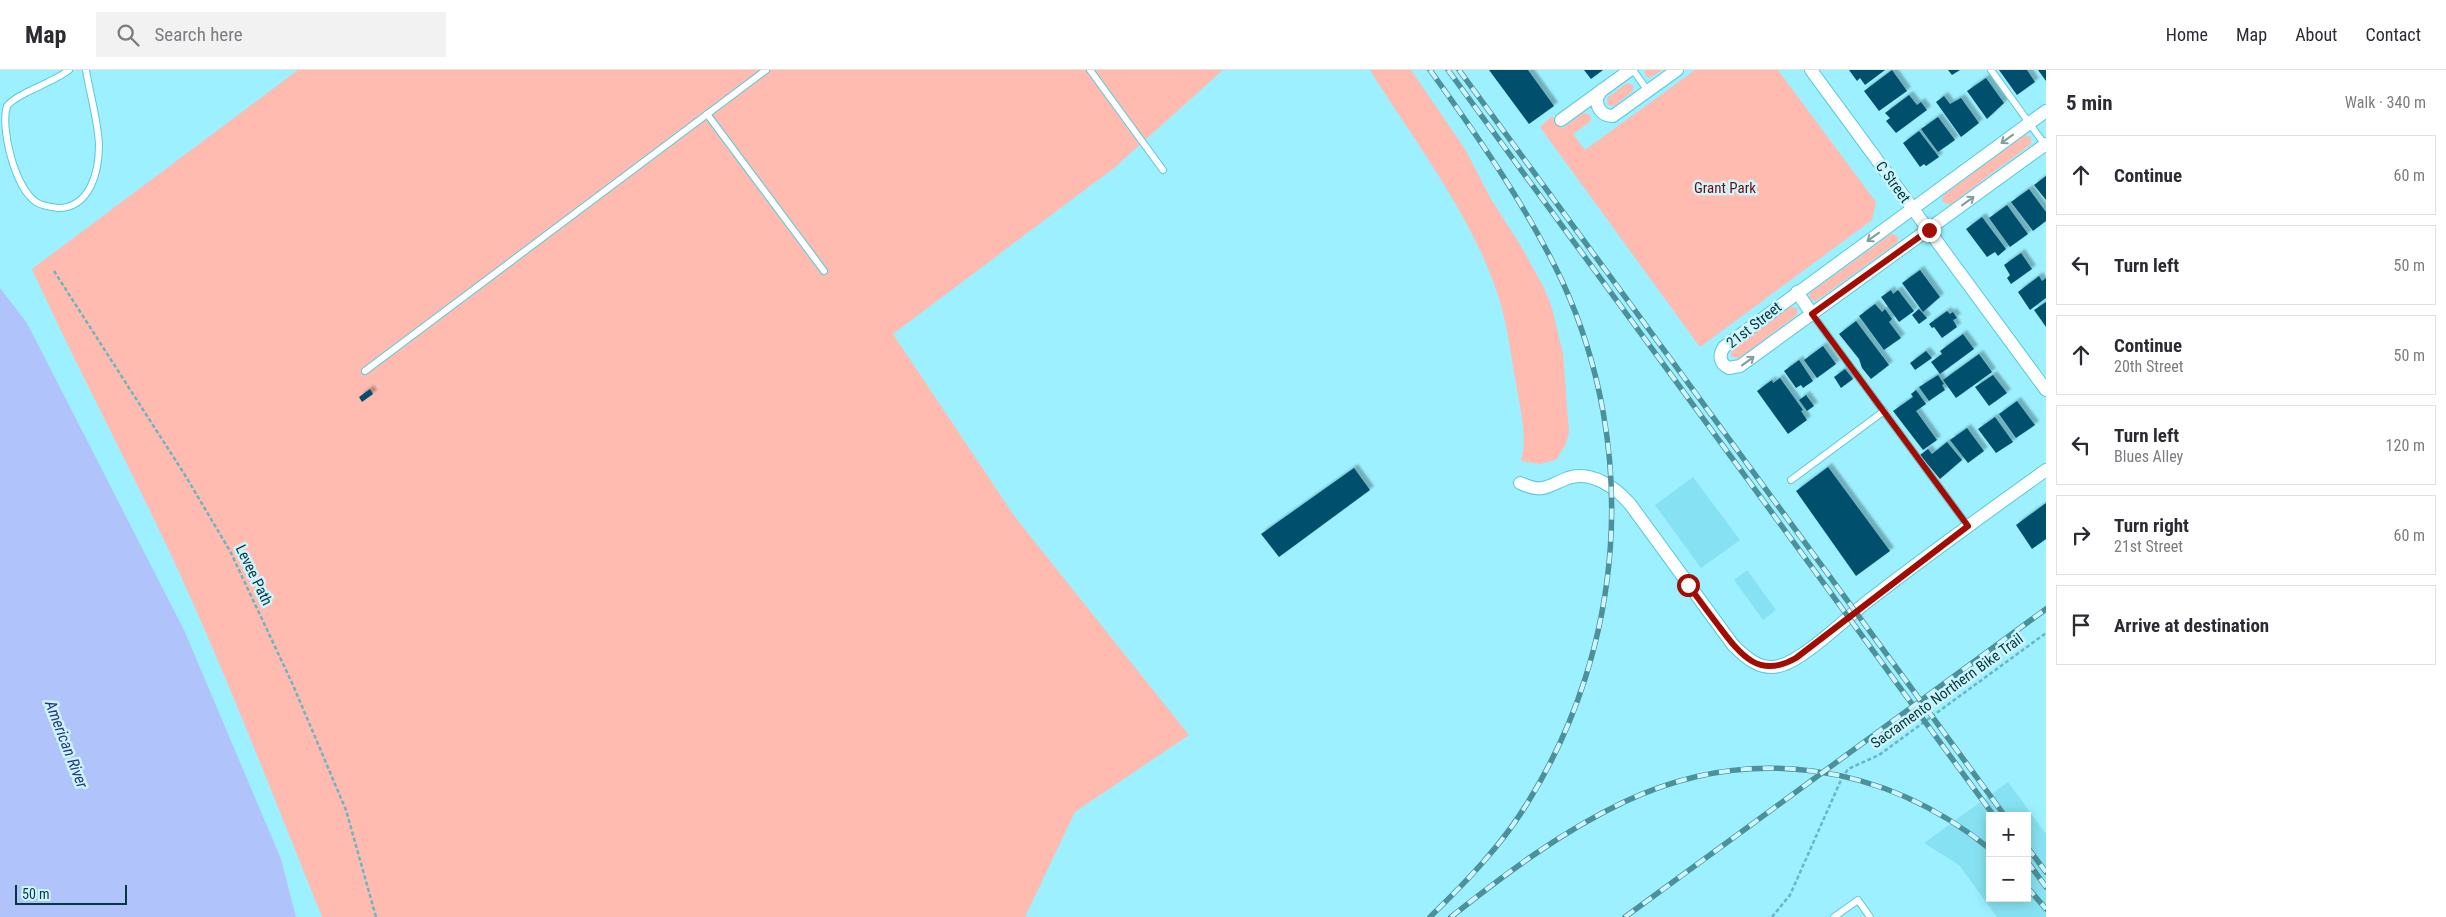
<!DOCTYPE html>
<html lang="en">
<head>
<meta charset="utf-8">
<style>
  body { margin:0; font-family:"Roboto Condensed",sans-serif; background:#f2f2f3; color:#2b2b33 }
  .controls { position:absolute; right:15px; bottom:15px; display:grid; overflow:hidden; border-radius:0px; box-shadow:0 2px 12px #0003 }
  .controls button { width:45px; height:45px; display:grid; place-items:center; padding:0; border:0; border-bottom:1px solid #e1e1e2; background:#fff; color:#2b2b33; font:25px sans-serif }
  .scale { position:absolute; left:15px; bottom:12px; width:112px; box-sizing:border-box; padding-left:5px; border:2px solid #043941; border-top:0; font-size:14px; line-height:18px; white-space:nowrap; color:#043941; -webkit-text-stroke:4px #cef5fd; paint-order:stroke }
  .stop { position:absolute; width:15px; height:15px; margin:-11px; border:4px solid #a30c01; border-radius:50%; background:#fff }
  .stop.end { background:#a30c01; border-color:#fff; box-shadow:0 1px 5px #0008 }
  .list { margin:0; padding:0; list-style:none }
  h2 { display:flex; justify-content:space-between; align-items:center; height:65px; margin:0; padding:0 20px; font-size:21px }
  h2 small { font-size:16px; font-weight:400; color:#7c7c81 }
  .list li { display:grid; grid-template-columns:32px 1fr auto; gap:15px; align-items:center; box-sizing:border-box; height:80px; margin:0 10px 10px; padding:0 10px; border:1px solid #e1e1e2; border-radius:0px }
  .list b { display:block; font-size:19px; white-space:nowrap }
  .list p { margin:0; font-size:16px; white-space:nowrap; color:#7c7c81 }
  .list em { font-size:16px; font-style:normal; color:#7c7c81 }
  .icon { flex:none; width:28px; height:28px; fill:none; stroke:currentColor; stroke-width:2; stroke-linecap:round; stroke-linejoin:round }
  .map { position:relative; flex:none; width:2046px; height:847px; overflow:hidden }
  header { display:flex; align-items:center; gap:30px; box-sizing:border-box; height:70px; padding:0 25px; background:#fff; border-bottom:1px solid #e1e1e2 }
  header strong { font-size:24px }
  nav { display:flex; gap:28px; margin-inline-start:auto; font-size:18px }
  .search { width:350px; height:45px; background:#f2f2f3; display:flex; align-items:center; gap:12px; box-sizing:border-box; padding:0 18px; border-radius:0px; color:#7c7c81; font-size:19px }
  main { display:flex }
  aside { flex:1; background:#fff }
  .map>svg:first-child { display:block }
  .built { fill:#86e2f2; fill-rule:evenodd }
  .green { fill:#ffbbaf }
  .water { fill:#b1c3fb }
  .building { fill:#00506c; filter:url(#shadow) }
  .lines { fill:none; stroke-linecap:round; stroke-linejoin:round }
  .lane-casing { stroke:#59c9dc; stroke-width:8 }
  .street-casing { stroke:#59c9dc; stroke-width:14 }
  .path { stroke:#6bb5c2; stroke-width:2.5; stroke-dasharray:4 2.5; stroke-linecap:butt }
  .lane { stroke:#fff; stroke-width:6 }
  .street { stroke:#fff; stroke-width:12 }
  .rail-casing { stroke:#4c909b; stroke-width:5.5 }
  .rail { stroke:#cef5fd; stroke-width:4; stroke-dasharray:11; stroke-linecap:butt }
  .oneway { stroke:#829ca0 }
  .route { stroke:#a30c01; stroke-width:6 }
  .labels { text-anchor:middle; stroke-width:5; stroke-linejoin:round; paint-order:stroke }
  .street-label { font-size:15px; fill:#043941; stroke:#cef5fd }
  .park-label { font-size:15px; fill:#700e06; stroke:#cef5fd }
  .water-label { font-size:16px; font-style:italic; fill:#283886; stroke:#cef5fd }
</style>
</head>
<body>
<header>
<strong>Map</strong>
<div class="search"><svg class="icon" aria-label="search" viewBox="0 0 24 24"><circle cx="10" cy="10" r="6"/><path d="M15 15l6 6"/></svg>Search here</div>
<nav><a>Home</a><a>Map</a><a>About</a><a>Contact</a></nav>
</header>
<main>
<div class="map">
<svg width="2046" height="847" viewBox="0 0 2046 847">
  <defs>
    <filter id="shadow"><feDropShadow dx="4" dy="-4" stdDeviation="1" flood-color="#0004"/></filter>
  </defs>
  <rect width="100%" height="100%" fill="#9cf0ff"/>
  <!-- built -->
  <g class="built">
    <polygon points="1693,407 1740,470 1701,498 1655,435"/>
    <polygon points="1747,500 1776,540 1763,550 1734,510"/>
    <path d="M2008,712L2046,764V847H1997L1959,795L1924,773ZM1990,746H2027V828H1990Z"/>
  </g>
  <!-- green -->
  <g class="green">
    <path d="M298,0H1223L1114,98L893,264L1015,447L1189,665L1075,742L1025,847H322C274,728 228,608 174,491C128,393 77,298 32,199Z"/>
    <path d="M1370,0H1411L1465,79L1491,129L1521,176L1544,218L1552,238L1563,284L1569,362L1566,374L1556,390L1540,394L1521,391C1528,366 1520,339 1516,313C1511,287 1508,260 1501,235C1476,150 1416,74 1370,0Z"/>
    <polygon points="1645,0 1663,0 1649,8 1645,5"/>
    <polygon points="1695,0 1778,0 1876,132 1872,150 1700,277 1540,57 1552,46 1562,59 1583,43 1589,44 1591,48 1590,52 1573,64 1585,80"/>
    <polygon points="1627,13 1633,15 1633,21 1614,36 1608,35 1607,28"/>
    <polygon points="2025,65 2031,67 2031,74 1951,134 1944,133 1942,130 1944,125"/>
    <polygon points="1891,164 1898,166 1898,172 1816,231 1809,229 1810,223"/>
    <polygon points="1790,237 1797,238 1797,245 1739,288 1732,287 1731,284 1732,279"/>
  </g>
  <!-- water -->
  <polygon class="water" points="0,218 27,253 184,560 281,789 296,847 0,847"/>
  <!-- building -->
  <g class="building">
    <polygon points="1489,0 1528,0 1554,36 1529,54"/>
    <polygon points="1584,0 1603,0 1591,9"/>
    <polygon points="1849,0 1885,0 1865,15 1860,8 1857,11"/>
    <polygon points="1892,0 1907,21 1879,41 1864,21"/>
    <polygon points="1948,0 1960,0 1952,5"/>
    <polygon points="1999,0 2027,0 2035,12 2017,25"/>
    <polygon points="2038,0 2046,0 2046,11"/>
    <polygon points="1986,8 2004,33 1987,49 1967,21"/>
    <polygon points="1909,25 1917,35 1921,32 1927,40 1896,63 1886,51 1890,48 1885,43"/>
    <polygon points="1944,26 1950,34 1961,28 1979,53 1961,67 1936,32"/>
    <polygon points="1938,47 1955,70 1938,82 1921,59"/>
    <polygon points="1919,61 1939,87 1926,96 1924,94 1920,97 1903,73"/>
    <polygon points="2046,106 2046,130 2034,115"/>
    <polygon points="2029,119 2046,142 2046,151 2033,161 2011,132"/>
    <polygon points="2007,135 2028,164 2010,177 1989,148"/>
    <polygon points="1982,147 2006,179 1998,186 1995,182 1987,187 1966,159"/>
    <polygon points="2021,183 2032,199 2011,214 2007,208 2010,205 2004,195"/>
    <polygon points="1920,200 1940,227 1923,242 1902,213"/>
    <polygon points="2039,206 2042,211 2046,208 2046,228 2030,240 2018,222"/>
    <polygon points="1891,220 1893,224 1898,220 1914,241 1899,252 1881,227"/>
    <polygon points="2046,232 2046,257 2034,240"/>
    <polygon points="1875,234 1882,242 1885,239 1892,249 1889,252 1901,268 1884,280 1859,246"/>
    <polygon points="1919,239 1927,248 1919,254 1912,245"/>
    <polygon points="1947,241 1950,244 1953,242 1957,248 1953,250 1957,257 1942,268 1934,257 1932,258 1929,254"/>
    <polygon points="1856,251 1889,295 1871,309 1862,298 1859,289 1839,264"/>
    <polygon points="1963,264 1974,279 1940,304 1931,292 1942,284 1940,281"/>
    <polygon points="1823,276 1836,294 1817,308 1804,290"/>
    <polygon points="1926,281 1932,288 1915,300 1910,293"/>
    <polygon points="1979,284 1992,302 1956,328 1943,310"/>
    <polygon points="1799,290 1813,311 1803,318 1801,315 1796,318 1784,301"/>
    <polygon points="1845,299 1853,309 1841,318 1834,307"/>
    <polygon points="1938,305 1944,314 1942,315 1945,320 1929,331 1919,317"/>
    <polygon points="1993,305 2007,323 1989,336 1975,317"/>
    <polygon points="1780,308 1803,340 1801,341 1807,350 1788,364 1757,321 1772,310 1773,313"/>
    <polygon points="370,319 373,324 362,332 359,327"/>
    <polygon points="1916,320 1926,334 1916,341 1937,370 1923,380 1893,341 1913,327 1911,324"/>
    <polygon points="1806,325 1814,336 1807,341 1799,330"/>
    <polygon points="2017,331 2035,355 2016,368 1999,344"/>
    <polygon points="1995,347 2013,372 1996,383 1978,359"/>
    <polygon points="1967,358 1984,381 1968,393 1950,370"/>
    <polygon points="1947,372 1962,390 1940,409 1920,385 1928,379 1932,384"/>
    <polygon points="1828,397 1890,481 1856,506 1796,421"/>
    <polygon points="1354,398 1370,420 1279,487 1261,464"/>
    <polygon points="2046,433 2046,469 2032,479 2016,455"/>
  </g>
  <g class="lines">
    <!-- lane casing -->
    <g class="lane-casing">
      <g id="lane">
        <path d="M69,0C53,13 17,23 7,36C0,58 15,118 36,132C42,136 50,137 58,138C90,138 99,102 99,75C98,50 90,25 86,0"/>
        <polyline points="1090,0 1163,100"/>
        <polyline points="1633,0 1648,21"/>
        <polyline points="1991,0 2045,75"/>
        <polyline points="707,44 824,201"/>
        <polyline points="1812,244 1968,456"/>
        <polyline points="365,301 766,0"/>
        <polyline points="1791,410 1884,341"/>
        <polyline points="1834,847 1858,830 1870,847"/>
      </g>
    </g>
    <!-- street casing -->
    <g class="street-casing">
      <g id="street">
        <polyline points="1811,0 2046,320"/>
        <path d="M1602,20L1597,27C1596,38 1602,46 1613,46L1677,0"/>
        <path d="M2046,41L1724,277C1718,286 1720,294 1729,298L1740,296L2046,74"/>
        <polyline points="1561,50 1630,0"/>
        <polyline points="1797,222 1812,244"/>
        <path d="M1520,413C1545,424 1546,416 1568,408C1592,400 1616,418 1630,434L1733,575C1745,587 1760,601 1779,596C1804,590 1846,548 1868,531C1926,486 1986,443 2046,400"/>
      </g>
    </g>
    <!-- path -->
    <g class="path">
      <polyline points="54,201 185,405 230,481 293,615 346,740 376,847"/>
      <polyline points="1772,847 1790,825 1841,710 1848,699 1879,685 2046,563"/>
    </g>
    <!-- lane -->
    <use href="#lane" class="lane"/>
    <!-- street -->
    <use href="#street" class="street"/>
    <!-- rail casing -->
    <g class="rail-casing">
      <g id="rail">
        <path d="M1430,0C1478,67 1528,138 1563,213C1639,380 1625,576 1528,732C1502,775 1466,812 1430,847"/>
        <polyline points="1448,0 1994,746"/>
        <polyline points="1459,0 2005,746"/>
        <polyline points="2027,777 2046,802"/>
        <polyline points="2027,791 2046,817"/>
        <polyline points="2027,817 2046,839"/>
        <path d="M1451,847C1505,804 1561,762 1624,732C1748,673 1884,693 1990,779"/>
        <polyline points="1625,847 2046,539"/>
      </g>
    </g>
    <!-- rail -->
    <use href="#rail" class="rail"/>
  </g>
  <!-- one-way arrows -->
  <defs><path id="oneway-shaft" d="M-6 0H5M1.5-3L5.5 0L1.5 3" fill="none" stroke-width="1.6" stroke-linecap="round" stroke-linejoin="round" transform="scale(1.25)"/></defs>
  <g class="oneway">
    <use href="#oneway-shaft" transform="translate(2007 69) rotate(144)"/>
    <use href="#oneway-shaft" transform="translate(1968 131) rotate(-36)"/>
    <use href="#oneway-shaft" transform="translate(1873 167) rotate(144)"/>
    <use href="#oneway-shaft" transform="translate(1748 291) rotate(-36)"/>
  </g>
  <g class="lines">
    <!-- route -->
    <path class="route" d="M1688,515C1698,528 1708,542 1718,555C1740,584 1758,610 1796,588L1968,456L1812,244L1929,160"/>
  </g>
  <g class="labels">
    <!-- street labels -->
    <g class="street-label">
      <text transform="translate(1893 112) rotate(54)" y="5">C Street</text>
      <text transform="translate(1754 255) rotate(-38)" y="5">21st Street</text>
      <text transform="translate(254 505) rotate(64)" y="5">Levee Path</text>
      <text transform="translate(1947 621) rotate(-36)" y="5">Sacramento Northern Bike Trail</text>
    </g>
    <!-- park labels -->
    <g class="park-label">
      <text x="1725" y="123">Grant Park</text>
    </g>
    <!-- water labels -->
    <g class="water-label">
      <text transform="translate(67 674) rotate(69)" y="6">American River</text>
    </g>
  </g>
</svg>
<div class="controls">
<button>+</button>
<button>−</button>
</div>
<div class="scale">50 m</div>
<div class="stop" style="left:1688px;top:515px"></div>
<div class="stop end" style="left:1929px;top:160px"></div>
</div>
<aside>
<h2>5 min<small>Walk · 340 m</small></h2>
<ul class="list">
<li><svg class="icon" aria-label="ahead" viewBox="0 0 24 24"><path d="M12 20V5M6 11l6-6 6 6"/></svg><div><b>Continue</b></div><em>60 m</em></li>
<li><svg class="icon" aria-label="left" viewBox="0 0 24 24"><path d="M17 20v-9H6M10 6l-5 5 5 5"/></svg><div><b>Turn left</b></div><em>50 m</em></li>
<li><svg class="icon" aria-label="ahead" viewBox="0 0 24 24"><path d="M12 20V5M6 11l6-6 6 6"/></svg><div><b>Continue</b><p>20th Street</p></div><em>50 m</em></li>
<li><svg class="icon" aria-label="left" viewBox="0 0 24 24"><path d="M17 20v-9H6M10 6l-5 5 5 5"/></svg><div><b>Turn left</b><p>Blues Alley</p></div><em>120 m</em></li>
<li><svg class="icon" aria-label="right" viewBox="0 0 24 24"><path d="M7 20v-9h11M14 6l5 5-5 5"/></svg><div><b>Turn right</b><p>21st Street</p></div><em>60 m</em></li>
<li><svg class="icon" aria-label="arrive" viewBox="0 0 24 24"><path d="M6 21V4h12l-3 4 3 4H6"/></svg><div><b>Arrive at destination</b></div></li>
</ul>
</aside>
</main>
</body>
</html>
